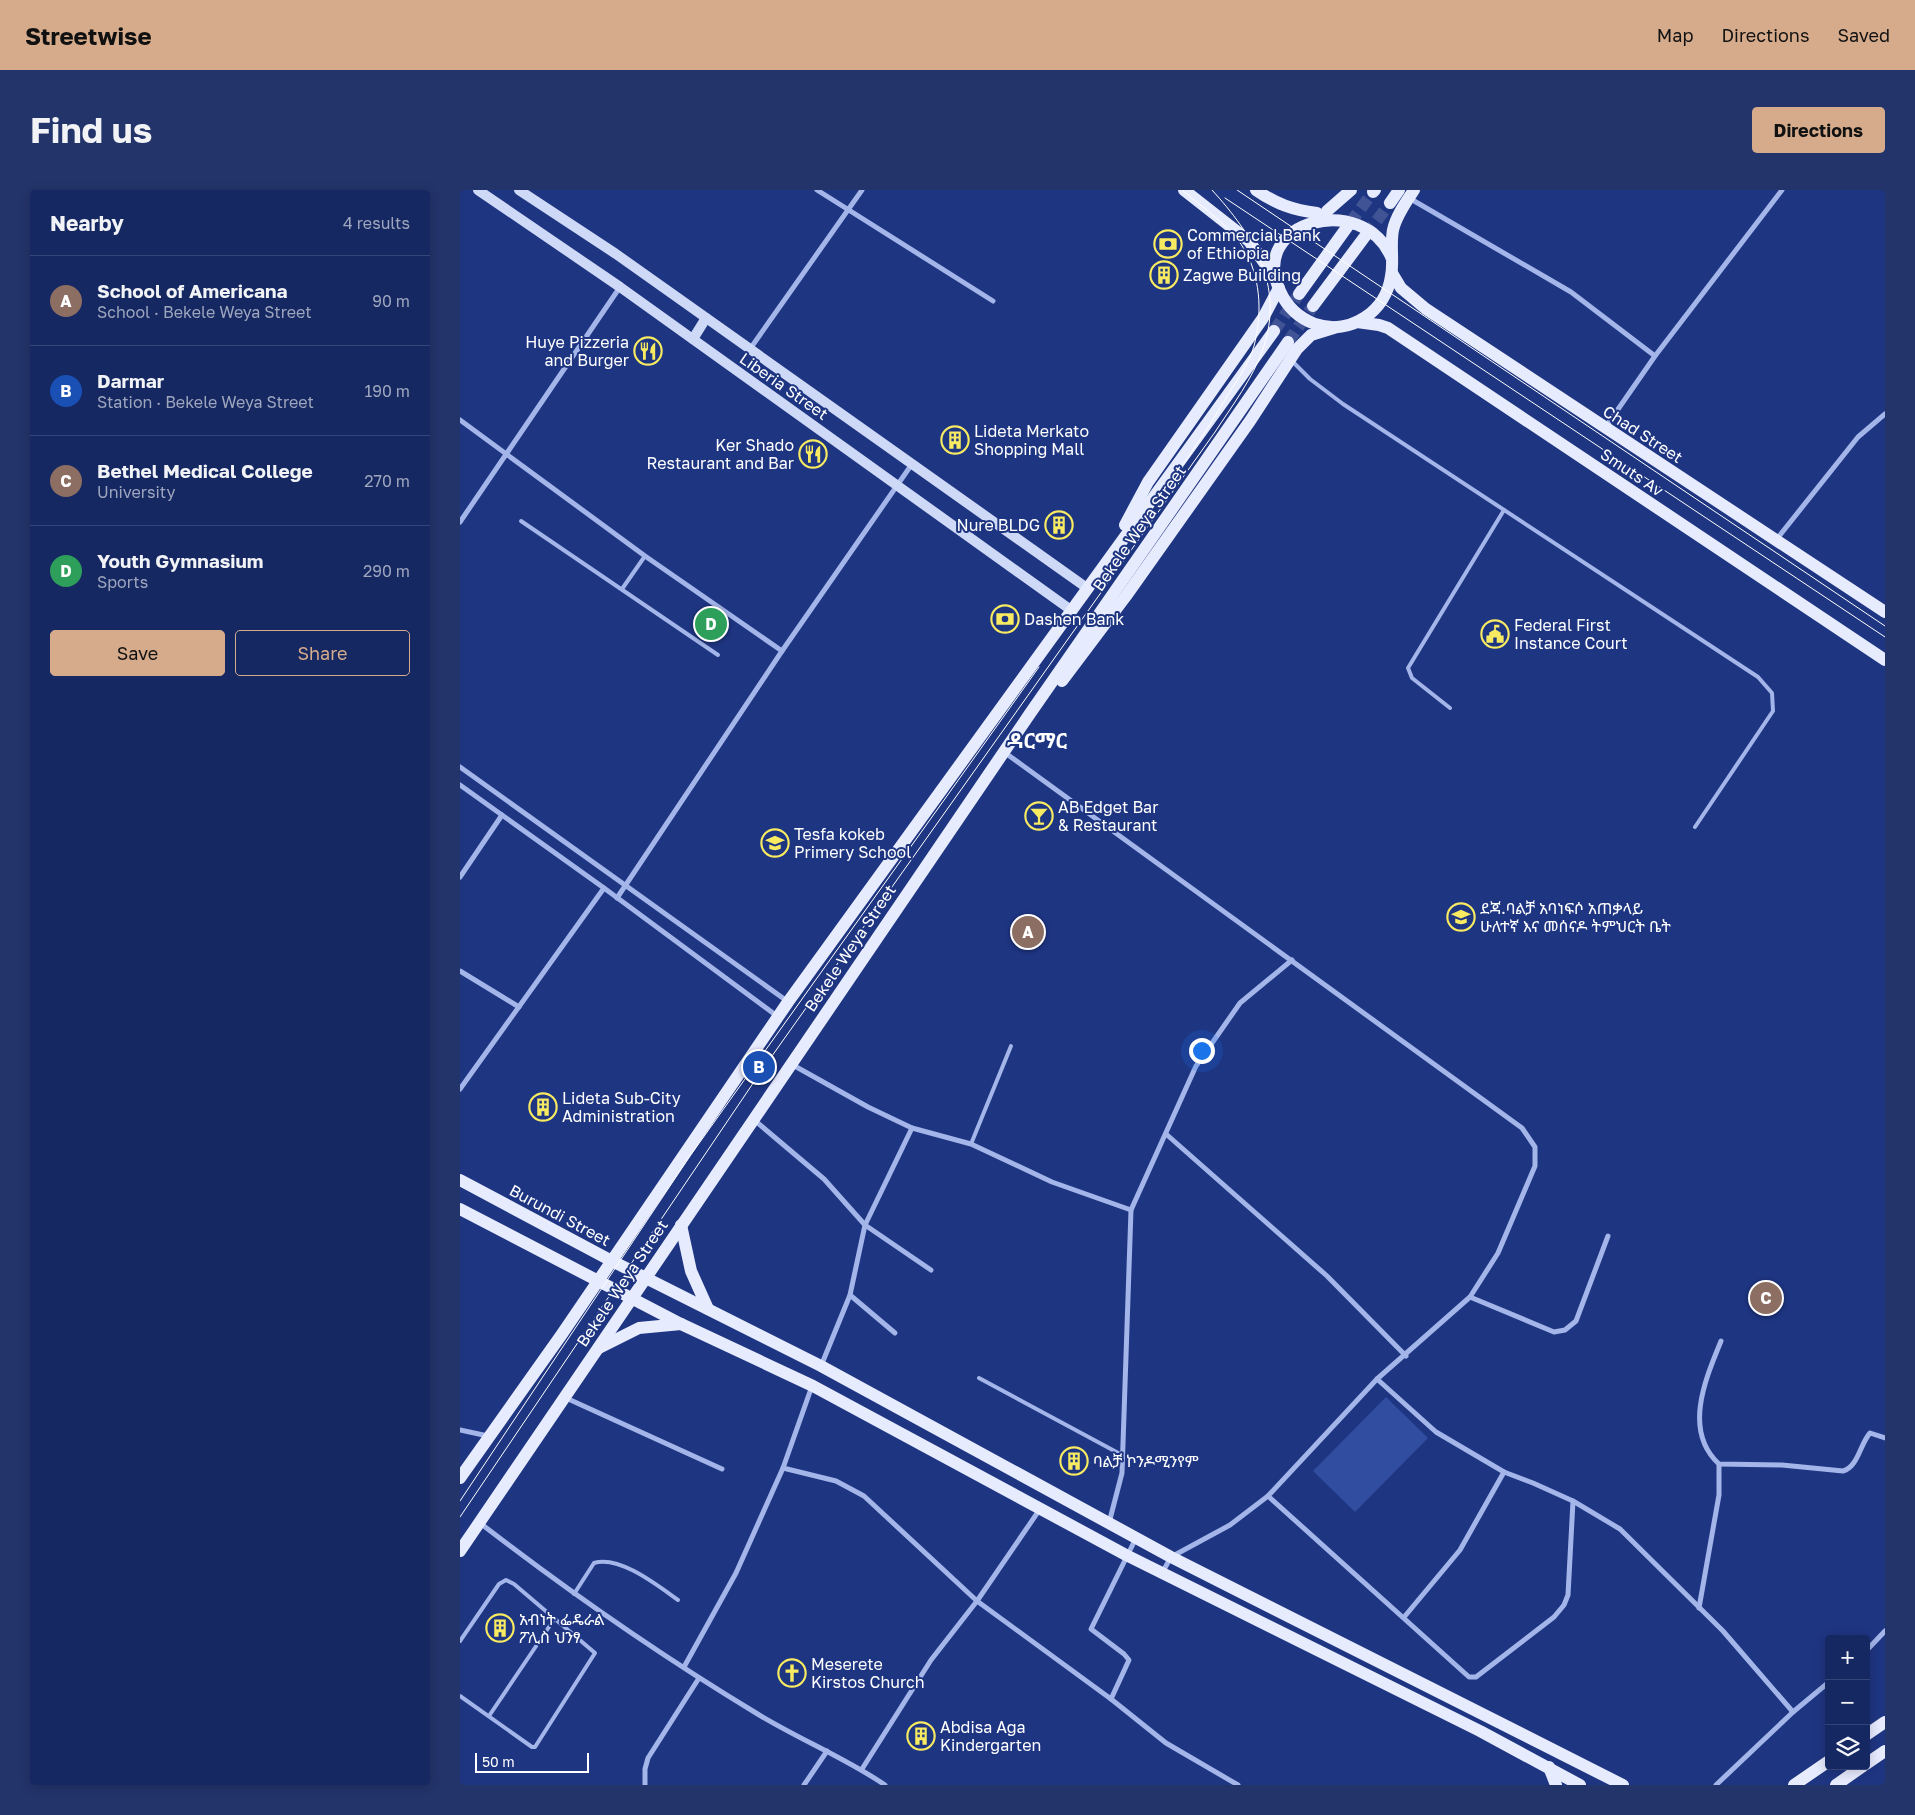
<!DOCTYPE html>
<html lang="en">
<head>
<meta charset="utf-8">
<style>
  body { margin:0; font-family:"Golos Text","Noto Sans Ethiopic",sans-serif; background:#23346b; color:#f1f3f6 }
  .controls { position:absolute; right:15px; bottom:15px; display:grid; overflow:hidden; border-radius:5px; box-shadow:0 2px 12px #0003 }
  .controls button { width:45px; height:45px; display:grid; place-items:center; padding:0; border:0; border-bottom:1px solid #354477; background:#162862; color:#f1f3f6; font:25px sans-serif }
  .scale { position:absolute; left:15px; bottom:12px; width:114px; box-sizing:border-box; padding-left:5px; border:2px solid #fff; border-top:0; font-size:14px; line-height:18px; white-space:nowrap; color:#fff; -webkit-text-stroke:4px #1e3582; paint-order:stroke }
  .you { position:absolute; left:741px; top:860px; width:18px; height:18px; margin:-12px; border:4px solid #fff; border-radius:50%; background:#1a73e8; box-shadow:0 0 0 8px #1a73e833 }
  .badge { display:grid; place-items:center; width:32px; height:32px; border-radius:50%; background:#d6ab8b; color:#fff; font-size:16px; font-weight:700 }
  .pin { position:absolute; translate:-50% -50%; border:2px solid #fff; box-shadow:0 1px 5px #0006 }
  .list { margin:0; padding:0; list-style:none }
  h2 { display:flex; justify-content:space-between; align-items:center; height:65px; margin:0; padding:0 20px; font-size:21px }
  h2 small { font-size:16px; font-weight:400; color:#9ea6be }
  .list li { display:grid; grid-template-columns:32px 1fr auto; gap:15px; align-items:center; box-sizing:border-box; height:90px; padding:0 20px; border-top:1px solid #354477 }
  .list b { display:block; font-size:19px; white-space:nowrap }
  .list p { margin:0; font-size:16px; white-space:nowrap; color:#9ea6be }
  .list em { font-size:16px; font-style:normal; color:#9ea6be }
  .actions { display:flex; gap:10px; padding:15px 20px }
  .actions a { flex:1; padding:11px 0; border:1px solid #d6ab8b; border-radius:5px; text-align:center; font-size:18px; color:#d6ab8b }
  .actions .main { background:#d6ab8b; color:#111 }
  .icon { flex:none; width:28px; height:28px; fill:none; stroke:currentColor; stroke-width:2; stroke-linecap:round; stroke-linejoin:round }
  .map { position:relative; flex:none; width:1425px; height:1595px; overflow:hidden; border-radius:5px }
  header { display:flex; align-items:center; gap:30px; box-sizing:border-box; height:70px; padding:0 25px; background:#d6ab8b; color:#111 }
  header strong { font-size:24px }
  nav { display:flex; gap:28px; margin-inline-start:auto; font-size:18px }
  .intro { display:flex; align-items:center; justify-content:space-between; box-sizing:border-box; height:120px; padding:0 30px }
  h1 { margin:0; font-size:35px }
  .button { padding:12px 22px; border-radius:5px; background:#d6ab8b; color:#111; font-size:18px; font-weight:700 }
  main { display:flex; gap:30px; padding:0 30px }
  aside { flex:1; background:#162862; border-radius:5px; box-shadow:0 2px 12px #0003 }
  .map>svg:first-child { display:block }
  .green { fill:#314da0 }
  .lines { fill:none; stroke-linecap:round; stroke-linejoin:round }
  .primary-tunnel { stroke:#405395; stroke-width:12; stroke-dasharray:12 6; stroke-linecap:butt }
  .lane { stroke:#a3b5e9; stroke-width:4 }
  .street { stroke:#a3b5e9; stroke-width:5 }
  .secondary { stroke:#ced8f7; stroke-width:10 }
  .primary { stroke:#e7ebfe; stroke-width:12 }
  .tram { stroke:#fff; stroke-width:1 }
  .labels { text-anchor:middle; stroke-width:4; stroke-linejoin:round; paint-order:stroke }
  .poi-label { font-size:16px; fill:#fff; stroke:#1e3582; text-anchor:start }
  .street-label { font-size:16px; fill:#fff; stroke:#1e3582 }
  .district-label { font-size:21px; font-weight:bold; fill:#fff; stroke:#1e3582 }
</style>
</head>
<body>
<header>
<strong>Streetwise</strong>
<nav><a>Map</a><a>Directions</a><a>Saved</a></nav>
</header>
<div class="intro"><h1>Find us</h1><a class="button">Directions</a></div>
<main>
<aside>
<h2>Nearby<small>4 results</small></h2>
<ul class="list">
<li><span class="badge" style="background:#8d6e63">A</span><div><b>School of Americana</b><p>School · Bekele Weya Street</p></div><em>90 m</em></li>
<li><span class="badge" style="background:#1a4fb4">B</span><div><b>Darmar</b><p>Station · Bekele Weya Street</p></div><em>190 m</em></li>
<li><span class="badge" style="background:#8d6e63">C</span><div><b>Bethel Medical College</b><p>University</p></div><em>270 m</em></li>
<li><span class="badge" style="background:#2e9e5b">D</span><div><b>Youth Gymnasium</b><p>Sports</p></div><em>290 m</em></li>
</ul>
<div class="actions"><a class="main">Save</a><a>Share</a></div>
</aside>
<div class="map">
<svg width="1425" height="1595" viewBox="0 0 1425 1595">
  <rect width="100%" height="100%" fill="#1e3582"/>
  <!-- green -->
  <polygon class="green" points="926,1207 968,1248 895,1322 853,1281"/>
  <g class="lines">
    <!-- primary-tunnel -->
    <g class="primary-tunnel">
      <polyline points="890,33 913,2"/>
      <polyline points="906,45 930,13"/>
      <polyline points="814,141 839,104"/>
      <polyline points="828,152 853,116"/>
    </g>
    <!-- lane -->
    <g class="lane">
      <polyline points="832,171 850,189 883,214 1298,487 1312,503 1313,521 1235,637"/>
      <polyline points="61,331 258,465"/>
      <polyline points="162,399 185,366"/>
      <polyline points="990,518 952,488 948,478 1044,320"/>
      <polyline points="511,954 551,856"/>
      <polyline points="519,1188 662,1265"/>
      <path d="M114,1404L134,1373C159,1365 197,1395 218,1410"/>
      <polyline points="0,1451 39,1394 46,1390 54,1394 135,1463 75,1557 72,1557 0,1506"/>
      <polyline points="29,1526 95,1428"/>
    </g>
    <!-- street -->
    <g class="street">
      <polyline points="357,0 533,111"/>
      <polyline points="949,8 1111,102 1195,166"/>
      <polyline points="290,159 402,0"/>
      <polyline points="0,230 185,366 322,461 157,708"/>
      <polyline points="1145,238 1195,166 1322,0"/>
      <polyline points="0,332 160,97"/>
      <polyline points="1316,350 1398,247 1425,224"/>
      <polyline points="322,461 452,274"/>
      <polyline points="544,562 1062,938 1075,957 1075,976 1038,1063 1010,1107 917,1189 808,1306 770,1335 711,1367 702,1383"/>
      <polyline points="0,577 327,811"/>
      <polyline points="0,595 144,698 317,826"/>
      <polyline points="0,687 42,625"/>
      <polyline points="0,781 59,817"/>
      <polyline points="331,874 408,917 452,938 511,954 592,992 671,1020"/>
      <polyline points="0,899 144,698"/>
      <polyline points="293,929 364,989 405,1035 471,1080"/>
      <polyline points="706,944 867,1086 946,1166"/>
      <polyline points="390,1105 435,1143"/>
      <polyline points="1010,1107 1094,1142 1105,1140 1116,1131 1148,1046"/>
      <path d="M1261,1151C1245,1190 1223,1241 1259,1274L1322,1275L1383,1281C1398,1277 1400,1254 1410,1243L1425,1248"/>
      <polyline points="361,1176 390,1105 405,1035 452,938"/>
      <polyline points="917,1189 976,1242 1044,1282 1073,1293 1113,1311 1160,1339 1263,1441 1333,1522"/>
      <polyline points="352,1196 323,1278 376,1291 404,1306 517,1411 580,1319"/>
      <polyline points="106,1208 262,1279"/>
      <polyline points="0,1240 28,1246"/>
      <polyline points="808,1306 1009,1487 1016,1487 1094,1427 1104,1415 1108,1405 1113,1311"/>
      <path d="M20,1333C108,1401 200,1465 296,1523C338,1549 384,1567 425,1595"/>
      <polyline points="649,1333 662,1283 671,1020 736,876 780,813 832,770"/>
      <polyline points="1239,1418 1259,1305 1259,1274"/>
      <polyline points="945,1426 1000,1360 1044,1282"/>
      <polyline points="1406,1461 1425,1441"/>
      <polyline points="224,1477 276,1383 323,1278"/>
      <polyline points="651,1509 669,1470 664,1464 631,1439 676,1348"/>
      <polyline points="402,1579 471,1470 517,1411 651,1509 706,1553 778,1595"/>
      <polyline points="185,1595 185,1579 188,1568 239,1488"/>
      <polyline points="344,1595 367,1561"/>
      <polyline points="1256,1595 1333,1522 1369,1492"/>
    </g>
    <!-- secondary -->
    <g class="secondary">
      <polyline points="18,0 160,97 611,420"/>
      <polyline points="59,0 156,64 627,398"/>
      <polyline points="233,149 246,128"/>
    </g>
    <!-- primary -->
    <g class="primary">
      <polyline points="724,0 789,51 815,88"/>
      <path d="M796,0C816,14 833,20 857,23"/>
      <polyline points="913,2 915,0"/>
      <polyline points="930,13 939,0"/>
      <polyline points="867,21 891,0"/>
      <path d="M932,69C904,0 787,31 820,101C827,117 839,128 855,134C891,146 926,121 931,86C934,71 930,55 933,40C936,26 946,12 954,0"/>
      <polyline points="932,83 941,98 966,119 1425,422"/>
      <polyline points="839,104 890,33"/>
      <polyline points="853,116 906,45"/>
      <polyline points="897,132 919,135 928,138 1425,470"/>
      <polyline points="665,335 688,292 803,128 819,98"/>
      <polyline points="602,491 666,406 790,231 837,159 851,145 877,137"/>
      <polyline points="0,990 150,1070 361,1176 711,1367 1163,1595"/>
      <polyline points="0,1019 221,1134 353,1196 666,1365 1020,1541 1120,1595"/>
      <polyline points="221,1035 231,1081 248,1119"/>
      <polyline points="139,1158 179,1138 221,1134"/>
      <polyline points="0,1288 102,1144 328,812 814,141"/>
      <polyline points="0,1361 569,525 828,152"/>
      <polyline points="1406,1545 1425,1532"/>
      <polyline points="1406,1574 1425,1561"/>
      <polyline points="1089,1577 1096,1595"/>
      <polyline points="1334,1595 1369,1571"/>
      <polyline points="1376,1595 1403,1576"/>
    </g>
    <!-- tram -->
    <g class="tram">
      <polyline points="777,0 1425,436"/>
      <polyline points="765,8 1425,447"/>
      <path d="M678,338C709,294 742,250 769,203C778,189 789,173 794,156C802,125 801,93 787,64C773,37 744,19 722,0"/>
      <polyline points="0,1311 230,966 579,477"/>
      <path d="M0,1327L302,880L755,242C772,216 793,188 803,159C825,95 793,45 752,0"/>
    </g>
  </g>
  <!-- icons -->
  <defs>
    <g id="bank-ring" transform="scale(1.4375)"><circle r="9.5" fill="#1e3582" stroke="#f8eb62" stroke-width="1.5"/><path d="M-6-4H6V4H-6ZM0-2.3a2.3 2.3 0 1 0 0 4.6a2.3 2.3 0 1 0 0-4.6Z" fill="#f8eb62"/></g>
    <g id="building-ring" transform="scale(1.4375)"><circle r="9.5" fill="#1e3582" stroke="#f8eb62" stroke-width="1.5"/><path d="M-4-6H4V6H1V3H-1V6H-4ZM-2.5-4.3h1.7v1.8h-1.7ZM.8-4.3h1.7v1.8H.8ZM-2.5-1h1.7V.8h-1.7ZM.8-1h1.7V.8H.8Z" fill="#f8eb62"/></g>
    <g id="restaurant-ring" transform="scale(1.4375)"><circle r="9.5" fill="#1e3582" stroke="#f8eb62" stroke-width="1.5"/><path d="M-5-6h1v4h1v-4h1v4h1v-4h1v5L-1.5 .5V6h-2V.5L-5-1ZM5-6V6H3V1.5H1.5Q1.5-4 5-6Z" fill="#f8eb62"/></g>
    <g id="civic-ring" transform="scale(1.4375)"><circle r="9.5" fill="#1e3582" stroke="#f8eb62" stroke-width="1.5"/><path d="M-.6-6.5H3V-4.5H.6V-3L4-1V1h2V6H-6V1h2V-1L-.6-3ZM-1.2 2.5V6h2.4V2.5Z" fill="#f8eb62"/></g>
    <g id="bar-ring" transform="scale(1.4375)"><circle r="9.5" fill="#1e3582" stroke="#f8eb62" stroke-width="1.5"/><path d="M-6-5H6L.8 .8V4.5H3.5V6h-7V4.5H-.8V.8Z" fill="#f8eb62"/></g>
    <g id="school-ring" transform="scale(1.4375)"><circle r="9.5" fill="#1e3582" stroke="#f8eb62" stroke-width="1.5"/><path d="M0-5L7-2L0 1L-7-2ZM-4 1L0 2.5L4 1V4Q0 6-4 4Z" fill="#f8eb62"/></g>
    <g id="church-ring" transform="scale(1.4375)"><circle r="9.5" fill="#1e3582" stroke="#f8eb62" stroke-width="1.5"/><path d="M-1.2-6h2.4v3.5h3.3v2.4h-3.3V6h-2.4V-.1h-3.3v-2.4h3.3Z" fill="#f8eb62"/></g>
  </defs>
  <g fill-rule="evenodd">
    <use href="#bank-ring" x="708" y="54"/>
    <use href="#building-ring" x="704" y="85"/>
    <use href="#restaurant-ring" x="188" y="161"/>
    <use href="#building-ring" x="495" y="250"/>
    <use href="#restaurant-ring" x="353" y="264"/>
    <use href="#building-ring" x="599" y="335"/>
    <use href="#bank-ring" x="545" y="429"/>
    <use href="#civic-ring" x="1035" y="444"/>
    <use href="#bar-ring" x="579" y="626"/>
    <use href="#school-ring" x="315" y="653"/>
    <use href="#school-ring" x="1001" y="727"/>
    <use href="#building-ring" x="83" y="917"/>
    <use href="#building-ring" x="614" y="1271"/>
    <use href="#building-ring" x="40" y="1438"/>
    <use href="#church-ring" x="332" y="1483"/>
    <use href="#building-ring" x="461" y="1546"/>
  </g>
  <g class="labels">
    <!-- poi labels -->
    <g class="poi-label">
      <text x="727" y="51">Commercial Bank<tspan x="727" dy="18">of Ethiopia</tspan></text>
      <text x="723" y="91">Zagwe Building</text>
      <text x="169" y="158" text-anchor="end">Huye Pizzeria<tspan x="169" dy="18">and Burger</tspan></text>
      <text x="514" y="247">Lideta Merkato<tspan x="514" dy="18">Shopping Mall</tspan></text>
      <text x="334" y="261" text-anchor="end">Ker Shado<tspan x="334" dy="18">Restaurant and Bar</tspan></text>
      <text x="580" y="341" text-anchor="end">Nure BLDG</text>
      <text x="564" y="435">Dashen Bank</text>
      <text x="1054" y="441">Federal First<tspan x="1054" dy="18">Instance Court</tspan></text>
      <text x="598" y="623">AB Edget Bar<tspan x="598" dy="18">&amp; Restaurant</tspan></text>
      <text x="334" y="650">Tesfa kokeb<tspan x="334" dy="18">Primery School</tspan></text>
      <text x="1020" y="724">ደጃ.ባልቻ አባነፍሶ አጠቃላይ<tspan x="1020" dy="18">ሁለተኛ እና መሰናዶ ትምህርት ቤት</tspan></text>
      <text x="102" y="914">Lideta Sub-City<tspan x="102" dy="18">Administration</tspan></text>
      <text x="633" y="1277">ባልቻ ኮንዶሚንየም</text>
      <text x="59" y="1435">አብነት ፌዴራል<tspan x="59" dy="18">ፖሊስ ህንፃ</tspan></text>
      <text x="351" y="1480">Meserete<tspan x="351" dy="18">Kirstos Church</tspan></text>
      <text x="480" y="1543">Abdisa Aga<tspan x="480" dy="18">Kindergarten</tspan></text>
    </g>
    <!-- street labels -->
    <g class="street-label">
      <text transform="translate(324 196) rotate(35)" y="6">Liberia Street</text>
      <text transform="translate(1183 244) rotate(33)" y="6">Chad Street</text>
      <text transform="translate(1172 282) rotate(34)" y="6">Smuts Av</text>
      <text transform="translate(679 338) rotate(-55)" y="6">Bekele Weya Street</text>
      <text transform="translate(390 758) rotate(-56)" y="6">Bekele Weya Street</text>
      <text transform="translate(100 1025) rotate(28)" y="6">Burundi Street</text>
      <text transform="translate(162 1093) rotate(-56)" y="6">Bekele Weya Street</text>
    </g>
    <!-- district labels -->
    <g class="district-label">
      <text x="577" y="558">ዳርማር</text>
    </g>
  </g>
</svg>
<div class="controls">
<button>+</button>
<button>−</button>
<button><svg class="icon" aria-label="layers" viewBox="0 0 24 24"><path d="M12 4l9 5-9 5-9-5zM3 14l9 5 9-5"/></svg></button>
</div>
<div class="scale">50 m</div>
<div class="you"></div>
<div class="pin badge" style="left:568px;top:742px;background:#8d6e63">A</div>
<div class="pin badge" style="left:299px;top:877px;background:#1a4fb4">B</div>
<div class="pin badge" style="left:1306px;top:1108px;background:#8d6e63">C</div>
<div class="pin badge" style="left:251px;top:434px;background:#2e9e5b">D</div>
</div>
</main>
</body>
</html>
